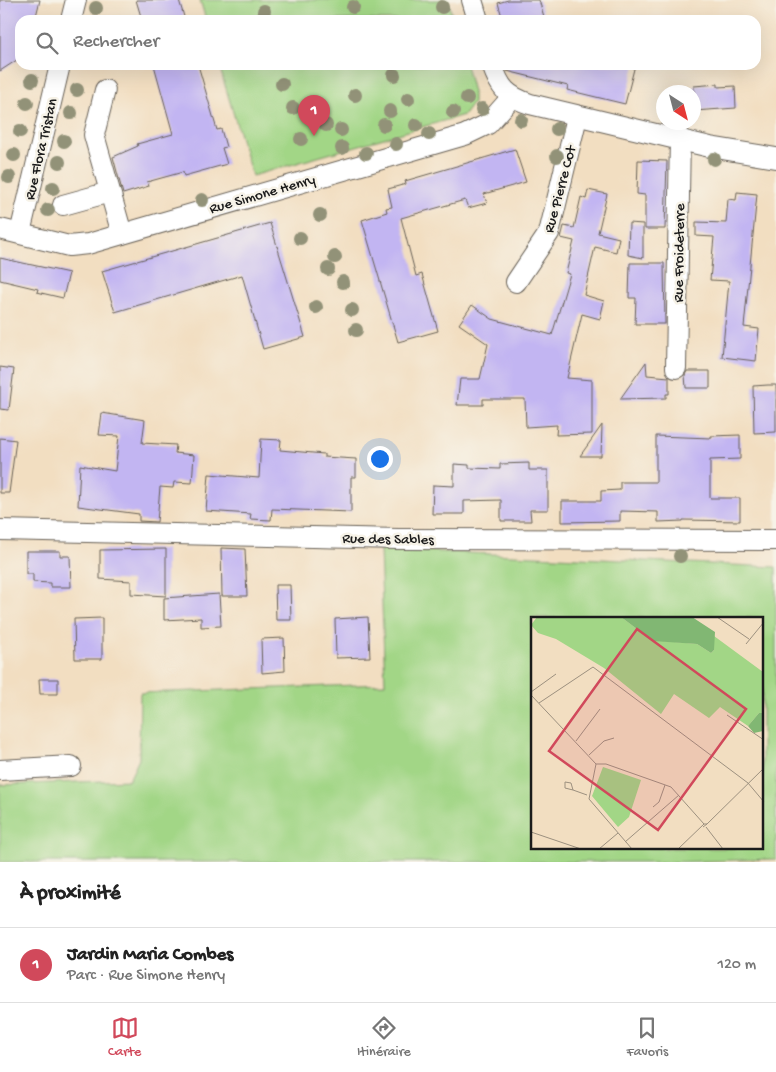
<!DOCTYPE html>
<html lang="fr">
<head>
<meta charset="utf-8">
<style>
  body { margin:0; font-family:"Gochi Hand",sans-serif; background:#f2f2f2; color:#222 }
  .compass { position:absolute; left:656px; top:85px; width:45px; height:45px; border-radius:50%; background:#fff; box-shadow:0 5px 20px #0002; rotate:144deg }
  .you { position:absolute; left:379px; top:458px; width:18px; height:18px; margin:-12px; border:4px solid #fff; border-radius:50%; background:#1a73e8; box-shadow:0 0 0 8px #1a73e833 }
  .badge { display:grid; place-items:center; width:32px; height:32px; border-radius:50%; background:#d1495b; color:#fff; font-size:16px; font-weight:700 }
  .pin { position:absolute; translate:-50% -41px; filter:drop-shadow(0 1px 2px #0008) }
  .pin::after { content:''; position:absolute; top:26px; width:18px; height:15px; background:inherit; clip-path:polygon(0 0,100% 0,50% 100%) }
  .list { margin:0; padding:0; list-style:none }
  h2 { display:flex; justify-content:space-between; align-items:center; height:65px; margin:0; padding:0 20px; font-size:21px }
  h2 small { font-size:16px; font-weight:400; color:#767676 }
  .list li { display:grid; grid-template-columns:32px 1fr auto; gap:15px; align-items:center; box-sizing:border-box; height:75px; padding:0 20px; border-top:1px solid #e0e0e0 }
  .list b { display:block; font-size:19px; white-space:nowrap }
  .list p { margin:0; font-size:16px; white-space:nowrap; color:#767676 }
  .list em { font-size:16px; font-style:normal; color:#767676 }
  .icon { flex:none; width:28px; height:28px; fill:none; stroke:currentColor; stroke-width:2; stroke-linecap:round; stroke-linejoin:round }
  .map { position:relative; flex:none; width:776px; height:862px; overflow:hidden }
  .search { position:absolute; background:#fff; box-shadow:0 5px 20px #0002; left:15px; right:15px; top:15px; height:55px; display:flex; align-items:center; gap:12px; box-sizing:border-box; padding:0 18px; border-radius:15px; color:#767676; font-size:19px }
  .sheet { height:140px; background:#fff }
  nav { display:flex; justify-content:space-around; align-items:center; box-sizing:border-box; height:70px; border-top:1px solid #e0e0e0; background:#fff; font-size:14px; color:#767676 }
  nav a { display:grid; justify-items:center; gap:2px }
  nav .on { color:#d1495b }
  .map>svg:first-child { display:block }
  .green { fill:#a2d686; stroke:#5f7951; fill-rule:evenodd }
  .building { fill:#c2b5f2 }
  .lines { fill:none; stroke-linecap:round; stroke-linejoin:round }
  .minor-casing { stroke:#676056; stroke-width:22 }
  .minor { stroke:#fff; stroke-width:20 }
  .tree { fill:#929278 }
  .labels { text-anchor:middle; stroke-width:5; stroke-linejoin:round; paint-order:stroke }
  .street-label { font-size:15px; fill:#1c1c1c; stroke:#f7f3e8 }
  .inset-road { fill:none; stroke:#9c907f; stroke-width:1 }
  .view { fill:#d1495b; fill-opacity:0.15; stroke:#d1495b; stroke-width:2.5 }
  .inset-edge { fill:none; stroke:#1c1c1c; stroke-width:2.5 }
</style>
</head>
<body>
<div class="map">
<svg width="776" height="862" viewBox="0 0 776 862">
  <rect width="100%" height="100%" fill="#f7f3e8"/>
  <filter id="ink" filterUnits="userSpaceOnUse"><feTurbulence type="fractalNoise" baseFrequency=".02" numOctaves="2"/><feDisplacementMap in="SourceGraphic" scale="10" xChannelSelector="R" yChannelSelector="G"/><feConvolveMatrix kernelMatrix="1 2 1 2 8 2 1 2 1" color-interpolation-filters="sRGB"/></filter>
  <filter id="wash" filterUnits="userSpaceOnUse"><feTurbulence type="fractalNoise" baseFrequency=".0096" numOctaves="4" result="noise"/><feDisplacementMap in="SourceGraphic" scale="20" xChannelSelector="R" yChannelSelector="G"/><feGaussianBlur stdDeviation="1.12" result="paint"/><feColorMatrix in="noise" values="0 0 0 0 0 0 0 0 0 0 0 0 0 0 0 0 0 1.4 0 .05"/><feComposite in="paint" operator="in"/></filter>
  <g filter="url(#wash)">
    <rect width="100%" height="100%" fill="#f2dec1"/>
    <!-- green -->
    <g class="green">
      <polygon points="200,0 448,0 453,20 206,20"/>
      <polygon points="219,65 466,65 473,92 473,103 464,115 252,176"/>
      <path d="M380,549L776,567V859L671,862H0V785L129,780L139,759L140,693L385,684ZM532,618H762V848H532Z"/>
    </g>
    <g id="blocks">
      <!-- building -->
      <g class="building">
        <polygon points="0,0 40,0 35,20 20,20 20,58 0,71"/>
        <polygon points="136,0 179,0 185,20 142,20"/>
        <polygon points="508,0 539,0 545,20 503,20 498,3"/>
        <polygon points="154,65 198,65 217,130 221,129 226,147 222,148 227,164 184,176 183,172 147,182 149,186 123,194 113,157 138,146 137,144 173,134"/>
        <polygon points="506,65 635,65 625,104 567,90 568,86 507,71"/>
        <polygon points="718,84 718,87 735,86 736,108 694,111 694,86"/>
        <polygon points="515,149 526,182 484,194 487,203 468,208 465,200 401,218 416,276 422,274 438,331 398,342 362,220 387,212 386,208 392,207 388,189 406,184 405,181"/>
        <polygon points="638,160 667,161 665,229 645,229 645,195 637,194"/>
        <polygon points="588,190 607,194 598,233 619,238 616,252 595,247 584,295 604,301 600,319 582,314 567,378 592,380 592,434 556,435 557,425 526,427 525,399 483,399 483,405 457,405 460,379 480,379 488,344 459,324 472,305 492,319 552,335 570,274 566,273 574,241 561,238 564,226 574,228 581,197 586,199"/>
        <polygon points="737,192 757,194 744,327 759,329 756,361 722,357 729,281 710,280 714,237 696,236 696,222 726,223 728,199 736,200"/>
        <polygon points="270,223 305,337 263,349 242,275 115,312 102,271"/>
        <polygon points="629,223 643,224 643,258 628,255"/>
        <polygon points="0,258 69,273 63,298 37,292 38,289 0,280"/>
        <polygon points="630,263 664,263 665,324 635,324 636,298 629,298"/>
        <polygon points="646,362 647,375 669,377 669,394 666,394 666,398 620,399"/>
        <polygon points="0,367 14,369 9,410 0,409"/>
        <polygon points="687,371 710,371 710,388 686,388 685,375"/>
        <polygon points="768,385 776,385 776,432 754,433 753,386"/>
        <polygon points="102,413 145,420 142,443 176,445 175,453 194,455 192,483 174,482 173,488 160,487 157,522 139,521 139,514 78,506 80,465 115,471 119,436 99,435"/>
        <polygon points="602,425 601,456 580,456"/>
        <polygon points="740,435 740,459 710,460 710,498 740,498 740,521 683,520 683,521 658,522 658,512 620,511 620,521 562,522 562,501 601,501 601,491 620,490 620,482 656,482 656,436 711,438 711,436"/>
        <polygon points="0,438 16,440 9,493 0,493"/>
        <polygon points="261,439 281,440 280,450 324,454 324,457 356,459 356,477 351,477 351,512 272,509 271,520 250,519 251,514 206,511 209,474 259,478"/>
        <polygon points="529,463 529,470 548,470 548,510 530,510 531,521 501,521 501,500 464,501 464,514 432,514 433,485 454,486 454,464 469,465 469,468 500,469 500,464"/>
        <polygon points="221,548 245,549 247,596 222,596"/>
        <polygon points="166,549 166,596 131,594 131,581 100,579 100,550"/>
        <polygon points="26,551 60,551 60,556 70,556 71,587 50,587 50,583 33,582 33,574 26,574"/>
        <polygon points="275,585 290,585 291,620 276,620"/>
        <polygon points="219,594 221,626 201,627 201,618 164,620 164,598"/>
        <polygon points="368,617 370,657 336,658 335,619"/>
        <polygon points="102,618 102,659 75,659 74,619"/>
        <polygon points="284,638 285,671 262,673 261,639"/>
        <polygon points="39,679 58,679 58,694 40,694"/>
      </g>
    </g>
  </g>
  <g filter="url(#ink)">
    <use href="#blocks" fill-opacity="0" stroke="#676056" stroke-width="1"/>
    <g class="lines">
      <!-- minor casing -->
      <g class="minor-casing">
        <g id="minor">
          <polyline points="472,0 478,20"/>
          <polyline points="71,20 76,0"/>
          <path d="M492,65C500,88 506,96 530,104L710,147L776,158"/>
          <polyline points="105,90 94,135 122,234"/>
          <polyline points="63,205 110,192"/>
          <polyline points="0,229 69,246 88,244 465,135 488,124 511,98"/>
          <polyline points="20,233 60,65"/>
          <polyline points="516,282 549,233 577,117"/>
          <polyline points="676,368 680,138"/>
          <polyline points="0,530 398,539 776,540"/>
          <polyline points="0,770 71,766"/>
        </g>
      </g>
      <!-- minor -->
      <use href="#minor" class="minor"/>
    </g>
    <!-- trees -->
    <g class="tree">
      <circle cx="353" cy="7" r="7"/>
      <circle cx="442" cy="7" r="7"/>
      <circle cx="96" cy="8" r="7"/>
      <circle cx="264" cy="11" r="7"/>
      <circle cx="394" cy="75" r="7"/>
      <circle cx="32" cy="80" r="7"/>
      <circle cx="282" cy="84" r="7"/>
      <circle cx="77" cy="90" r="7"/>
      <circle cx="355" cy="95" r="7"/>
      <circle cx="467" cy="98" r="7"/>
      <circle cx="408" cy="99" r="7"/>
      <circle cx="27" cy="103" r="7"/>
      <circle cx="293" cy="108" r="7"/>
      <circle cx="482" cy="109" r="7"/>
      <circle cx="390" cy="111" r="7"/>
      <circle cx="321" cy="112" r="7"/>
      <circle cx="453" cy="112" r="7"/>
      <circle cx="71" cy="113" r="7"/>
      <circle cx="521" cy="120" r="7"/>
      <circle cx="326" cy="125" r="7"/>
      <circle cx="384" cy="125" r="7"/>
      <circle cx="416" cy="125" r="7"/>
      <circle cx="557" cy="129" r="7"/>
      <circle cx="341" cy="130" r="7"/>
      <circle cx="20" cy="131" r="7"/>
      <circle cx="429" cy="134" r="7"/>
      <circle cx="301" cy="139" r="7"/>
      <circle cx="64" cy="141" r="7"/>
      <circle cx="396" cy="144" r="7"/>
      <circle cx="342" cy="148" r="7"/>
      <circle cx="366" cy="153" r="7"/>
      <circle cx="14" cy="155" r="7"/>
      <circle cx="557" cy="156" r="7"/>
      <circle cx="714" cy="159" r="7"/>
      <circle cx="59" cy="162" r="7"/>
      <circle cx="9" cy="177" r="7"/>
      <circle cx="53" cy="188" r="7"/>
      <circle cx="202" cy="200" r="7"/>
      <circle cx="48" cy="210" r="7"/>
      <circle cx="320" cy="215" r="7"/>
      <circle cx="300" cy="238" r="7"/>
      <circle cx="335" cy="257" r="7"/>
      <circle cx="328" cy="269" r="7"/>
      <circle cx="343" cy="282" r="7"/>
      <circle cx="316" cy="307" r="7"/>
      <circle cx="352" cy="310" r="7"/>
      <circle cx="356" cy="330" r="7"/>
      <circle cx="680" cy="556" r="7"/>
    </g>
  </g>
  <g class="labels">
    <!-- street labels -->
    <g class="street-label">
      <text transform="translate(40 149) rotate(-77)" y="5">Rue Flora Tristan</text>
      <text transform="translate(559 189) rotate(-75)" y="5">Rue Pierre Cot</text>
      <text transform="translate(262 193) rotate(-16)" y="5">Rue Simone Henry</text>
      <text transform="translate(678 253) rotate(-89)" y="5">Rue Froideterre</text>
      <text transform="translate(388 538) rotate(1)" y="5">Rue des Sables</text>
    </g>
  </g>
  <!-- overview -->
  <g transform="translate(531 617)">
    <rect width="232" height="232" fill="#f2dec1"/>
    <path d="M6,0H90L121,23L166,27L180,36L183,33V19L232,55V96H228L217,109L189,90L178,101L143,77L130,97L73,51L25,22L7,16L0,8ZM72,150L110,163L98,200L87,210L61,179Z" fill="#a2d686"/>
    <path d="M90,0H161L184,15L183,33L180,36L166,27L122,24ZM228,96H232V114L223,116L217,109Z" fill="#81b773"/>
    <path class="inset-road" d="M186,0L218,22M215,27L233,5M0,75L25,57M0,78L65,147L58,182L101,232M8,86L62,50L217,166L233,185M196,98L233,123M45,124L69,92M58,138L73,124L83,121M65,147H75L140,170L173,207M42,173L34,171V165L40,166L42,173L56,178M122,190L128,185L134,168M176,207L233,151M175,210L192,232M0,215L50,232M94,225L148,178M68,232L87,216M147,232L173,207H176L172,210"/>
    <path class="view" d="M106,12L215,92L127,213L18,134Z"/>
    <rect width="232" height="232" class="inset-edge"/>
  </g>
</svg>
<svg class="compass" viewBox="-18 -18 36 36"><path d="M0-13l5 13h-10z" fill="#e53935"/><path d="M0 13l5-13h-10z" fill="#767676"/></svg>
<div class="you"></div>
<div class="pin badge" style="left:314px;top:136px">1</div>
<div class="search"><svg class="icon" aria-label="search" viewBox="0 0 24 24"><circle cx="10" cy="10" r="6"/><path d="M15 15l6 6"/></svg>Rechercher</div>
</div>
<section class="sheet">
<h2>À proximité<small></small></h2>
<ul class="list">
<li><span class="badge">1</span><div><b>Jardin Maria Combes</b><p>Parc · Rue Simone Henry</p></div><em>120 m</em></li>
</ul>
</section>
<nav>
<a class="on"><svg class="icon" aria-label="map" viewBox="0 0 24 24"><path d="M3 6l6-2 6 2 6-2v14l-6 2-6-2-6 2zM9 4v14M15 6v14"/></svg>Carte</a>
<a><svg class="icon" aria-label="directions" viewBox="0 0 24 24"><path d="M12 3l9 9-9 9-9-9zM9 14v-3h6M13 9l2 2-2 2"/></svg>Itinéraire</a>
<a><svg class="icon" aria-label="saved" viewBox="0 0 24 24"><path d="M7 4h10v16l-5-4-5 4z"/></svg>Favoris</a>
</nav>
</body>
</html>
